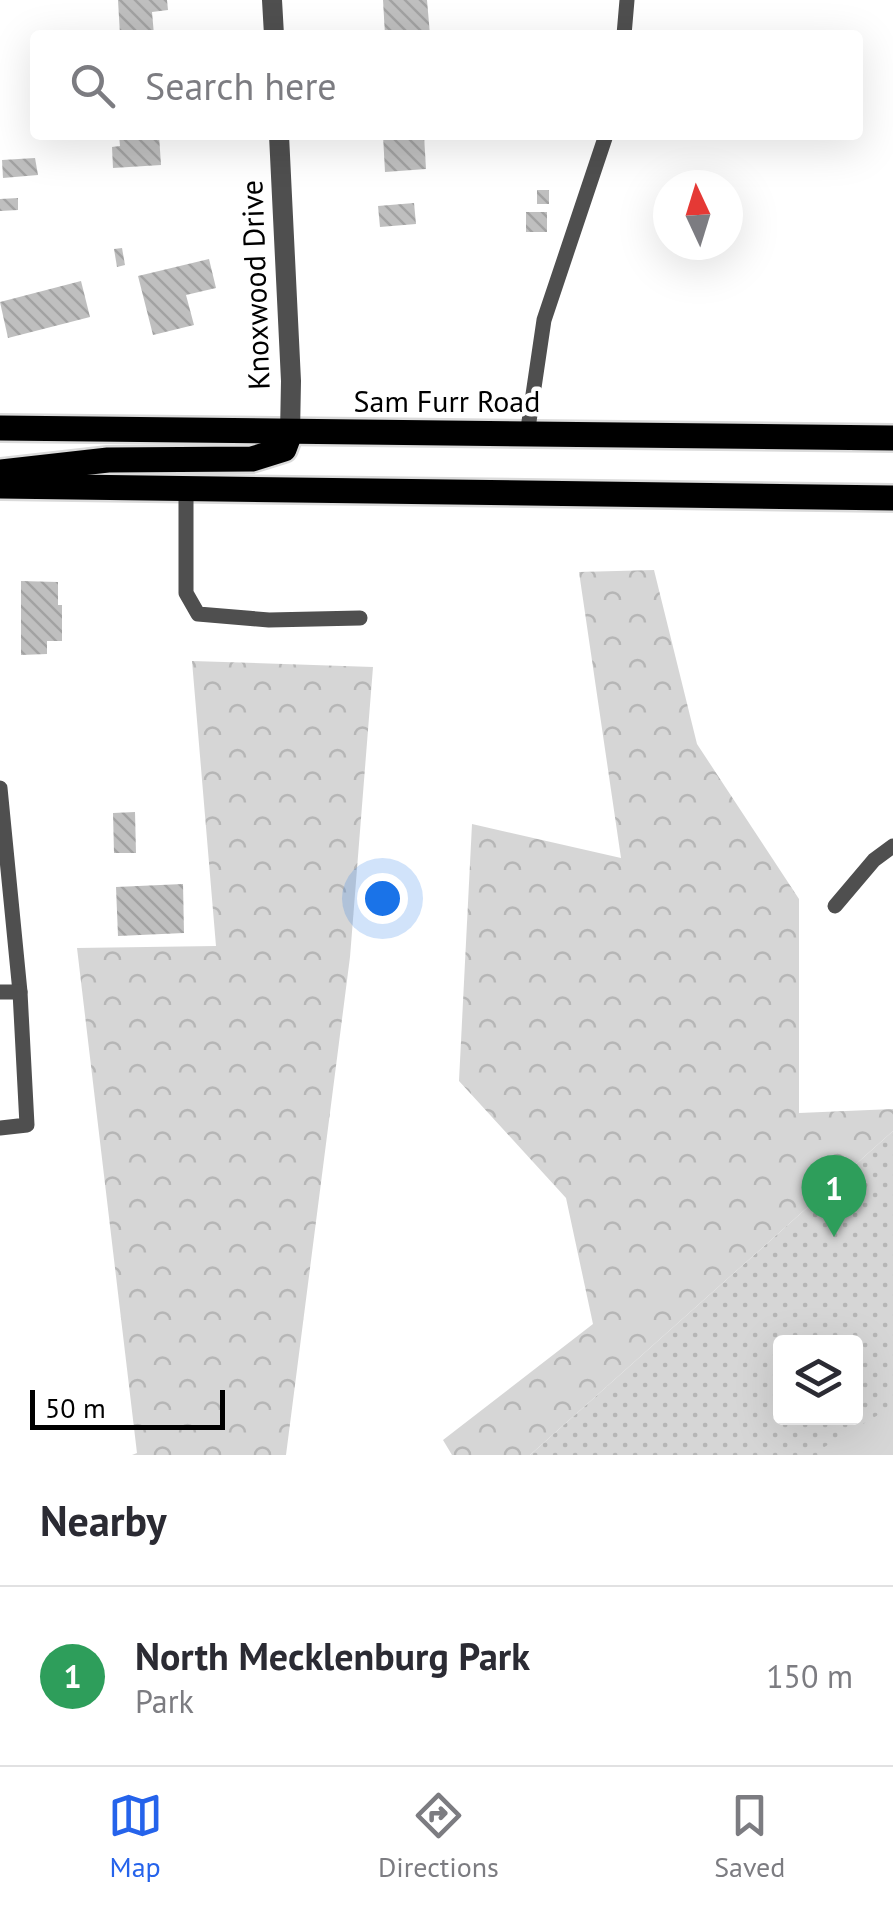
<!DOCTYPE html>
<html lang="en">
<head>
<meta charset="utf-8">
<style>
  body { margin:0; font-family:"PT Sans",sans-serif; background:#f7f7f7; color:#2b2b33 }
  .controls { position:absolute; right:30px; bottom:30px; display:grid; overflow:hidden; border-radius:10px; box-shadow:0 10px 40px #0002 }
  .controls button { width:90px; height:90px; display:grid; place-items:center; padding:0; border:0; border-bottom:2px solid #e1e1e2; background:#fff; color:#2b2b33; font:50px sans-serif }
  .compass { position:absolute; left:653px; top:170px; width:90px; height:90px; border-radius:50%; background:#fff; box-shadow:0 10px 40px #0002; rotate:356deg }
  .scale { position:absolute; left:30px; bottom:25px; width:195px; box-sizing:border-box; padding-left:10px; border:5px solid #000; border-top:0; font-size:28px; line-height:35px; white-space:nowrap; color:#000; -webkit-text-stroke:8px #fff; paint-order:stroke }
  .you { position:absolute; left:382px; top:898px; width:35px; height:35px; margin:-25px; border:8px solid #fff; border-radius:50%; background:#1a73e8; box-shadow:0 0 0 15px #1a73e833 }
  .badge { display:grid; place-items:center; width:65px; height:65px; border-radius:50%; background:#2563eb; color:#fff; font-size:32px; font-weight:700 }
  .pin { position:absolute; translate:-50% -82px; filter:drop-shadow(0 2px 5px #0008) }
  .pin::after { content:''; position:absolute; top:52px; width:35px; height:30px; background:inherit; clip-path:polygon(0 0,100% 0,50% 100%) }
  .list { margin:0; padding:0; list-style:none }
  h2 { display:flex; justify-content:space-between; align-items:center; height:130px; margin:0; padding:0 40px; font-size:42px }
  h2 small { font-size:32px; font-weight:400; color:#7c7c81 }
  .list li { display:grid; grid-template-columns:65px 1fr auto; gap:30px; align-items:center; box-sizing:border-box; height:180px; padding:0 40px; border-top:2px solid #e1e1e2 }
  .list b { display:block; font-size:38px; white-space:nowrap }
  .list p { margin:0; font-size:32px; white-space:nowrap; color:#7c7c81 }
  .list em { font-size:32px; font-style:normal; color:#7c7c81 }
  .icon { flex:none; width:55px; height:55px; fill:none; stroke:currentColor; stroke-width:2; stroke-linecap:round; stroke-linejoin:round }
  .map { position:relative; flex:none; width:893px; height:1455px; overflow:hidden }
  .search { position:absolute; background:#fff; box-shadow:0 10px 40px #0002; left:30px; right:30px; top:30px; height:110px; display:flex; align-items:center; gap:25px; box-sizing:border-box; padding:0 35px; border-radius:10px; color:#7c7c81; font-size:38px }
  .sheet { height:310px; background:#fff }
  nav { display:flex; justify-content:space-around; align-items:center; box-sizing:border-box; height:140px; border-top:2px solid #e1e1e2; background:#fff; font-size:28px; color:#7c7c81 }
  nav a { display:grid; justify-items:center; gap:5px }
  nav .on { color:#2563eb }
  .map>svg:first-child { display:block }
  .grass { fill:url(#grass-dots); fill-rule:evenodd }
  .forest { fill:url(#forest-crowns) }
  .pitch { fill:#d6d6d6 }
  .building { fill:url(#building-back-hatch) }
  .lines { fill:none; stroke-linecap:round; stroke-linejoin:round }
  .primary-casing { stroke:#dbdbdb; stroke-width:30 }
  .lane { stroke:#4f4f4f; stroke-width:15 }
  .street { stroke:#4f4f4f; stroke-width:20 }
  .primary { stroke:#000; stroke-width:25 }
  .labels { text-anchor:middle; stroke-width:9; stroke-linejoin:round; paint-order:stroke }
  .street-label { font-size:30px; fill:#000; stroke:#fff }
</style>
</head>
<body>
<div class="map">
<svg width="893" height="1455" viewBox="0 0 893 1455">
  <defs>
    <pattern id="grass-dots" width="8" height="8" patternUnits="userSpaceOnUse" patternTransform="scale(2.5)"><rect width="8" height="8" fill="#d6d6d6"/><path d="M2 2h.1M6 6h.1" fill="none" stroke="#b6b6b6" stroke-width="1.8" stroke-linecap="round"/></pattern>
    <pattern id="forest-crowns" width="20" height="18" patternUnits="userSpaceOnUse" patternTransform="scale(2.5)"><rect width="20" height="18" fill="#d6d6d6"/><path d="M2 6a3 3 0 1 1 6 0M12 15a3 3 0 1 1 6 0" fill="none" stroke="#b6b6b6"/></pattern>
    <pattern id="building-back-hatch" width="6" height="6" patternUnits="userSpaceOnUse" patternTransform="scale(2.5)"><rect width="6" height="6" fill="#bfbfbf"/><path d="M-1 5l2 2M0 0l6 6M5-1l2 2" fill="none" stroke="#a2a2a2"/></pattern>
  </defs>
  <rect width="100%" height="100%" fill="#fff"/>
  <!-- grass -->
  <path class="grass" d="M893,1131V1455H530ZM780,1342H856V1418H780Z"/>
  <!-- forest -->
  <g class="forest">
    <polygon points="654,570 697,744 799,899 799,1113 893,1109 893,1131 530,1455 452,1455 443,1440 593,1324 566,1198 459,1081 472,824 621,858 579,572"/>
    <polygon points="192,661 373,667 350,957 286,1455 132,1455 137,1453 77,948 216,946"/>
  </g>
  <!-- pitch -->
  <polygon class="pitch" points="893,1406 893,1455 824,1455 821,1449"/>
  <!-- building -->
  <g class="building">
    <polygon points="118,0 167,0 168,10 152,12 154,35 120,35"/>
    <polygon points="383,0 427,0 430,35 385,35"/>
    <polygon points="119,135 159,135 161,165 113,168 112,147 120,146"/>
    <polygon points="383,135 424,135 426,169 385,172"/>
    <polygon points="35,158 38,175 3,178 2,160"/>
    <rect x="537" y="190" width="12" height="14"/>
    <polygon points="18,198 18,210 0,211 0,199"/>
    <polygon points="414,203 416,224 380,227 378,206"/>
    <rect x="526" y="212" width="21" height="20"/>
    <polygon points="122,248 125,265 117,267 114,249"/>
    <polygon points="209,259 216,288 186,295 194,325 153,335 138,276"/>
    <polygon points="81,281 90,317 8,338 0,302"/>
    <polygon points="21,581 58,582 58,605 62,605 62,641 47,641 47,654 21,655"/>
    <polygon points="135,812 136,853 114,853 113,813"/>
    <polygon points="183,884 184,933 118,936 116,887"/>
  </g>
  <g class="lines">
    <!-- primary casing -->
    <g class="primary-casing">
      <g id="primary">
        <polyline points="0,428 893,438"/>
        <polyline points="0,472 108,460 252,459 284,449 290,433"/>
        <polyline points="0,486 893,498"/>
      </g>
    </g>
    <!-- lane -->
    <g class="lane">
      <polyline points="624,35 627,0"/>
      <polyline points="527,435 544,320 606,135"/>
      <polyline points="186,488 186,593 198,614 269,620 360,618"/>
      <polyline points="0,788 20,992"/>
      <polyline points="835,906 874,860 893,846"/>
      <polyline points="0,992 20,992 27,1125 0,1128"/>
    </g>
    <!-- street -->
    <g class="street">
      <polyline points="272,0 274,35"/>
      <polyline points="279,135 291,381 290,433"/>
    </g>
    <!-- primary -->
    <use href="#primary" class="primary"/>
  </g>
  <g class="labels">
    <!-- street labels -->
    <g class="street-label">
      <text transform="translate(256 285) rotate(-92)" y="10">Knoxwood Drive</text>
      <text x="447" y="412">Sam Furr Road</text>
    </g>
  </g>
</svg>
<div class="controls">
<button><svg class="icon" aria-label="layers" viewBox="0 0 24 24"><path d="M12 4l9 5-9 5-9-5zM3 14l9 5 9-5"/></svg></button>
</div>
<svg class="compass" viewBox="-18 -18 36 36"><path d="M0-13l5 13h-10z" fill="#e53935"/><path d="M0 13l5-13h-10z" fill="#7c7c81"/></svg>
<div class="scale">50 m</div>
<div class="you"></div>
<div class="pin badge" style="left:834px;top:1237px;background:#2e9e5b">1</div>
<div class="search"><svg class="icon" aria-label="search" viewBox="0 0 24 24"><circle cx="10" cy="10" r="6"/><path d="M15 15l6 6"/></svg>Search here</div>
</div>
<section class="sheet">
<h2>Nearby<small></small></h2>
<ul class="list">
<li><span class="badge" style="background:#2e9e5b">1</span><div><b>North Mecklenburg Park</b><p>Park</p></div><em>150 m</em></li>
</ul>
</section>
<nav>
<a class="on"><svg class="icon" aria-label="map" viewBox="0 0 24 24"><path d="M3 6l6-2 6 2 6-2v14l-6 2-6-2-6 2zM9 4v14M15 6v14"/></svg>Map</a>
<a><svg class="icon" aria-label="directions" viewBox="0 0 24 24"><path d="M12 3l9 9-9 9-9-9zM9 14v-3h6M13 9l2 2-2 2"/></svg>Directions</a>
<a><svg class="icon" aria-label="saved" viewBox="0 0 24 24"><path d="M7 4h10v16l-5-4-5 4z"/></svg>Saved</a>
</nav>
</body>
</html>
